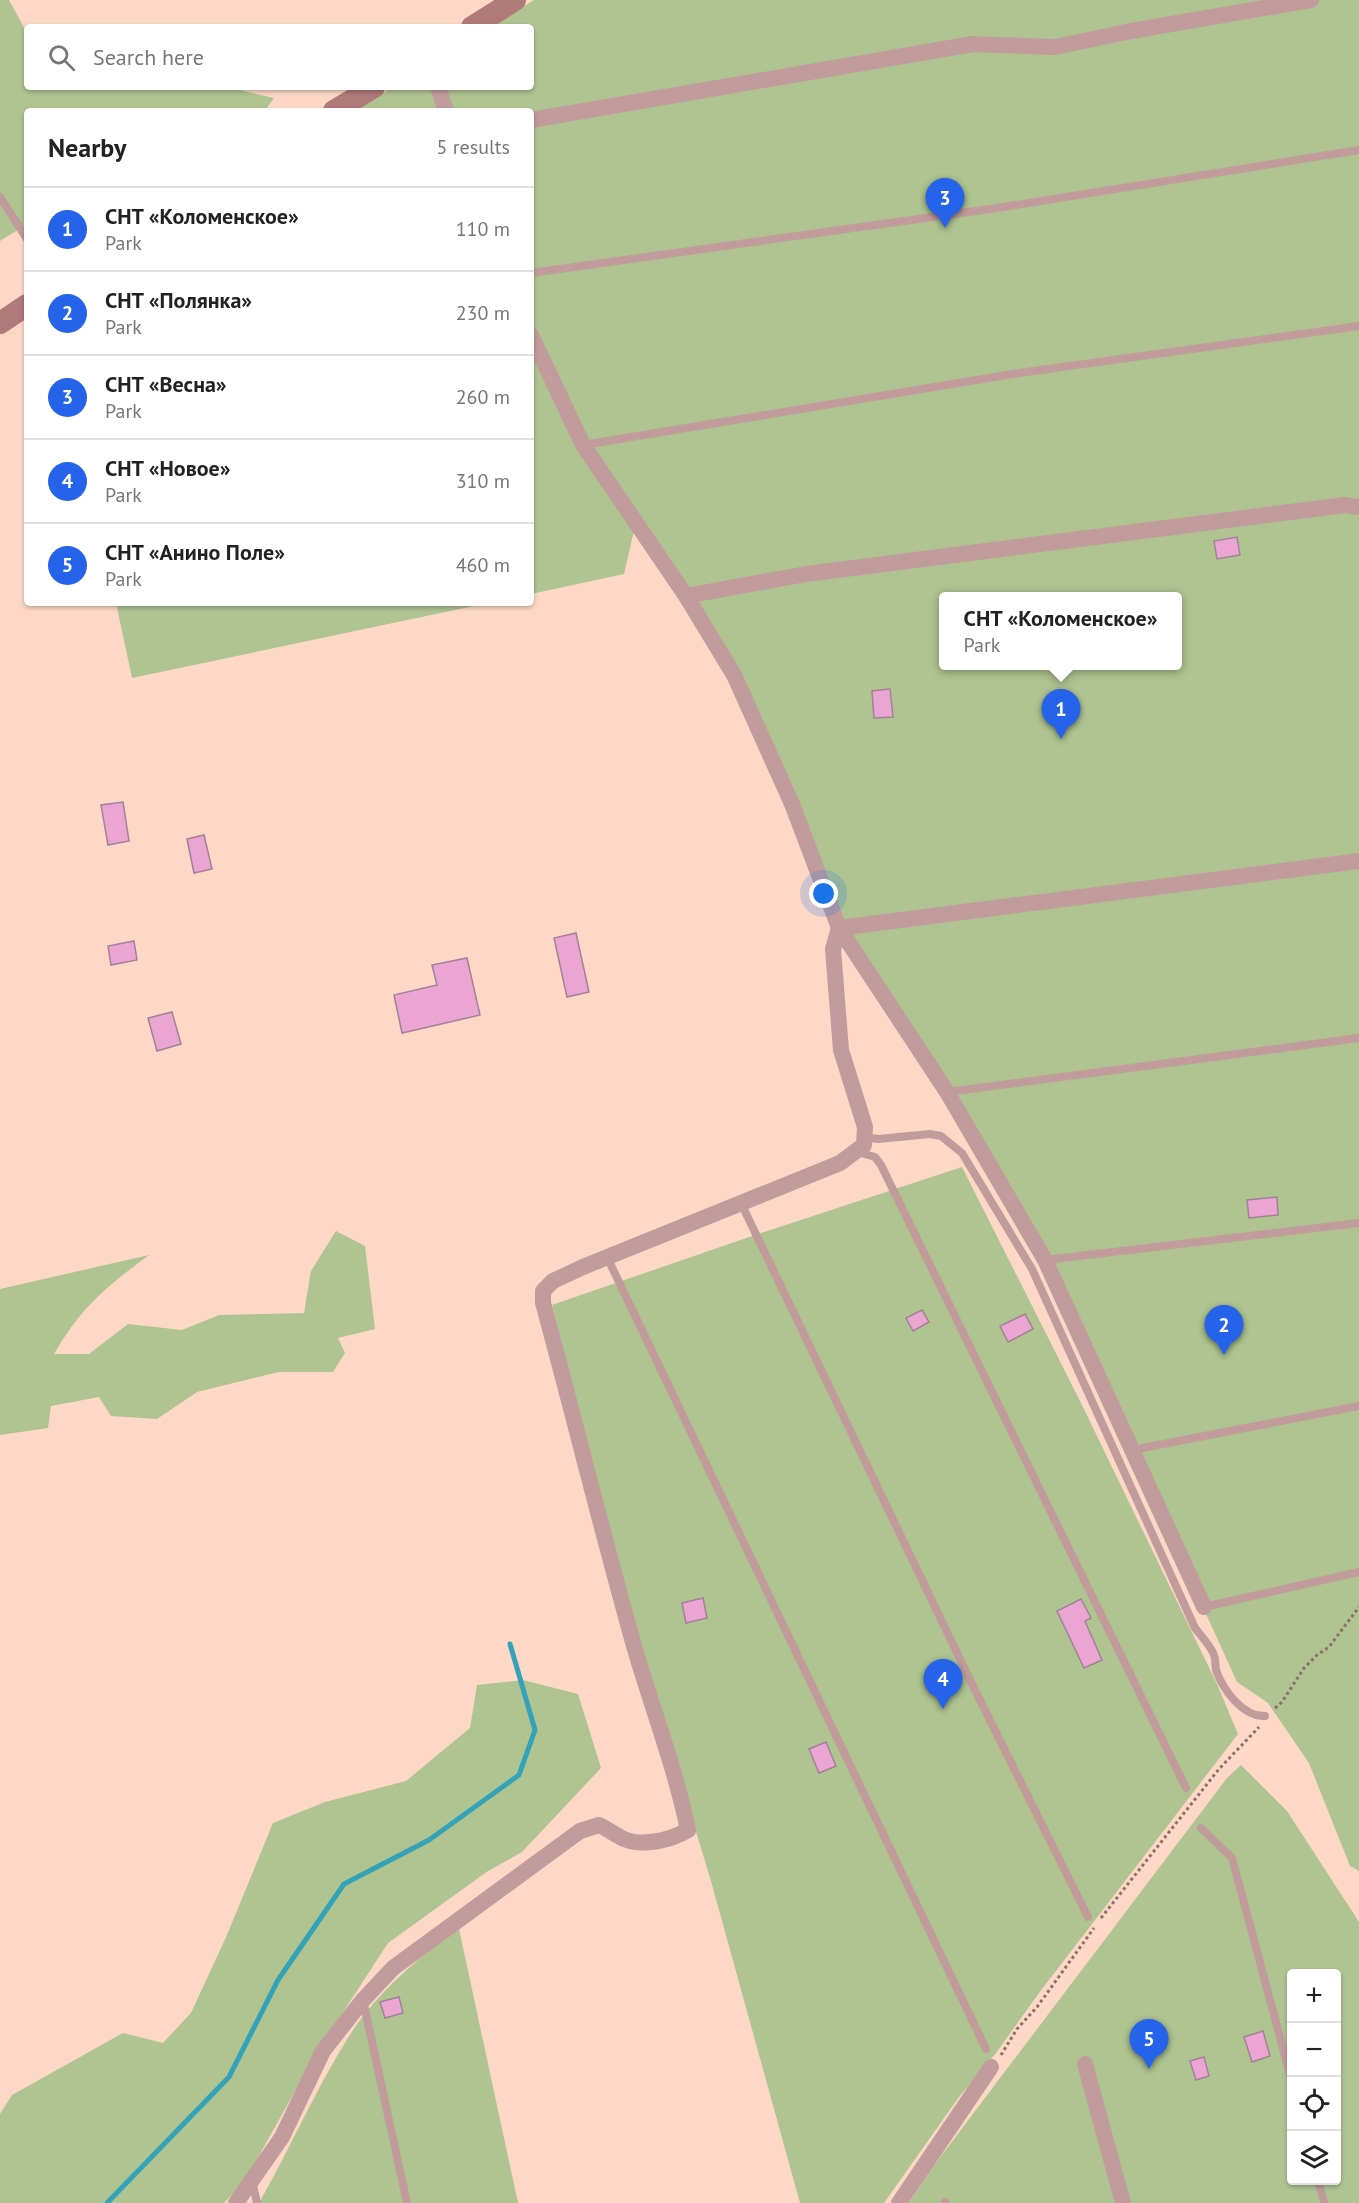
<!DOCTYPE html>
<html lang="en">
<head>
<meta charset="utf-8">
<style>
  body { margin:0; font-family:"PT Sans",sans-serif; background:#f2f2f2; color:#222 }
  .controls { position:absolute; right:18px; bottom:18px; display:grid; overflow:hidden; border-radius:6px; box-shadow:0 2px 4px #0004 }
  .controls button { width:54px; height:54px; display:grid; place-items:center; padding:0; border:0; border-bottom:2px solid #e0e0e0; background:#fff; color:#222; font:30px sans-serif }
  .you { position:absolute; left:824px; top:894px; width:21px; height:21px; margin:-15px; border:4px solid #fff; border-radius:50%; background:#1a73e8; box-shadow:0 0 0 9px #1a73e833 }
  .badge { display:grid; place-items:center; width:39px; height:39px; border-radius:50%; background:#2563eb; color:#fff; font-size:20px; font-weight:700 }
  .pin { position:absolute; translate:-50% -50px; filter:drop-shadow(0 2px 3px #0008) }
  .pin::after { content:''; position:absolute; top:32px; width:21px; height:18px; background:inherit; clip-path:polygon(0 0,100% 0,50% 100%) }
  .popup { position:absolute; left:939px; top:592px; width:243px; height:78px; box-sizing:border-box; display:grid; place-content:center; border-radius:6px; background:#fff; filter:drop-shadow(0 2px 4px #0005); font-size:20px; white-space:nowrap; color:#767676 }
  .popup b { font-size:22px; color:#222 }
  .popup::after { content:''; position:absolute; left:50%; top:100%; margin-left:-12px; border:12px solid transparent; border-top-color:#fff }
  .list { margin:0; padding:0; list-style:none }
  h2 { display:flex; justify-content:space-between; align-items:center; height:78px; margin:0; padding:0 24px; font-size:26px }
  h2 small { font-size:20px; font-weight:400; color:#767676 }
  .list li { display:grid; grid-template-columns:39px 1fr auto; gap:18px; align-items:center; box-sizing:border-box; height:84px; padding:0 24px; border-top:2px solid #e0e0e0 }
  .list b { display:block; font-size:22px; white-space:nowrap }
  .list p { margin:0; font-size:20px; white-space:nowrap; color:#767676 }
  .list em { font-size:20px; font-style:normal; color:#767676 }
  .icon { flex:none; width:33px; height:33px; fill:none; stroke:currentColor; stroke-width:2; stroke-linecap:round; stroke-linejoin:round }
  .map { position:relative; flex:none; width:1359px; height:2203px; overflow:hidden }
  .search { position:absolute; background:#fff; box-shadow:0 2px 4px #0004; left:24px; top:24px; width:510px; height:66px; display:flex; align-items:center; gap:15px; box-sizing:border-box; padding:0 21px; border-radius:6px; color:#767676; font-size:22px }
  .panel { position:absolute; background:#fff; box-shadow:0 2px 4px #0004; left:24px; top:108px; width:510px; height:498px; border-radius:6px }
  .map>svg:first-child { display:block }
  .green { fill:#afc491; fill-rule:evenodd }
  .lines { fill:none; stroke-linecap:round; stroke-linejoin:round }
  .stream { stroke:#34a3b7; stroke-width:5 }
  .building { fill:#eba5d3; stroke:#a28296; stroke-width:1.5 }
  .path { stroke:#8b7268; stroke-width:3; stroke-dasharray:3 3; stroke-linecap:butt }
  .lane { stroke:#c29c9c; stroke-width:8 }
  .street { stroke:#c29c9c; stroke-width:16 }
  .secondary { stroke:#b07a7b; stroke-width:22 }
</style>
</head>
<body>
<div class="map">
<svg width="1359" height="2203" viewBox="0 0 1359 2203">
  <rect width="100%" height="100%" fill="#fdd8c7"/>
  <!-- green -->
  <g class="green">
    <polygon points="0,0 9,0 27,33 27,87 225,87 274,98 265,111 27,111 27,224 0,241"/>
    <path d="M534,0H1359V1871L1350,1866L1309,1763L1268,1703L1237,1682L1045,1260L839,928L734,675L636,522L624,574L531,594V111H355L393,87H531V27H490ZM944,596H1178V666H944Z"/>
    <polygon points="116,603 488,603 132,678"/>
    <polygon points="962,1167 1081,1403 1217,1684 1238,1734 1039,1993 996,2053 959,2097 884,2203 800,2203 711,1881 627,1605 552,1305 758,1234"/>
    <path d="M336,1231L365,1246L375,1329L338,1338L345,1353L333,1372H279L197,1392L157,1419L111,1416L99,1397L51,1406L48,1428L0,1435V1289L149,1255C105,1288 82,1306 54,1354H89L128,1324L182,1330L219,1315L304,1313L311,1271Z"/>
    <polygon points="523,1680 578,1694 601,1768 522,1852 488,1871 388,1943 314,2057 245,2181 224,2203 0,2203 0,2114 12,2095 123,2033 163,2043 191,2013 227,1935 273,1823 325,1802 406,1781 470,1728 477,1685"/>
    <path d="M1241,1765L1287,1811L1359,1922V2203H909L935,2164L1227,1778ZM1292,1974H1336V2180H1292Z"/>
    <path d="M459,1929L518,2203H259C289,2150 314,2093 346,2041C374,1995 416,1959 459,1929Z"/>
  </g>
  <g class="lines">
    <!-- stream -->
    <polyline class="stream" points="107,2203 229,2077 278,1980 344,1884 429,1840 519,1775 535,1730 510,1644"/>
  </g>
  <!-- building -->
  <g class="building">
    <polygon points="1237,537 1240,555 1217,559 1214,541"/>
    <polygon points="890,689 893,717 874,718 872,691"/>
    <polygon points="123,802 129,841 108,845 101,805"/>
    <polygon points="204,835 212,869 194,873 187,839"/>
    <polygon points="576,933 589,992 567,997 554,938"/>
    <polygon points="134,941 137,960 111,965 108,946"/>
    <polygon points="467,958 480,1015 402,1033 394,995 437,985 432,965"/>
    <polygon points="172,1012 181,1044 157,1051 148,1018"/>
    <polygon points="1277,1197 1278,1215 1249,1218 1247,1200"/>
    <polygon points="922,1310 929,1322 913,1331 906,1318"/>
    <polygon points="1025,1314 1033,1329 1008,1342 1000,1326"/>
    <polygon points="703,1598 707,1618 686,1623 682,1603"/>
    <polygon points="1081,1599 1091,1618 1085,1621 1102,1660 1084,1668 1057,1611"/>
    <polygon points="826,1742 836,1766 819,1773 809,1749"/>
    <polygon points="399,1997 403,2013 385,2018 380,2002"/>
    <polygon points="1263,2031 1270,2056 1252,2062 1244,2037"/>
    <polygon points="1204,2057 1209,2076 1196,2080 1190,2061"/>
  </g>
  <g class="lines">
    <!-- path -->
    <g class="path">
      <polyline points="1275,1708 1282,1702 1304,1668 1317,1655 1329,1647 1359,1607"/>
      <polyline points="1101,1918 1219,1769 1259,1727"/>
      <polyline points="1001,2055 1017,2029 1037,2007 1094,1928"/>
    </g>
    <!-- lane -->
    <g class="lane">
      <polyline points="0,197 27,239"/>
      <polyline points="531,273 997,208 1359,150"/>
      <polyline points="583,445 1019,373 1359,326"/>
      <polyline points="947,1092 1359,1038"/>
      <path d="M865,1137L878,1139L930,1134L941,1136L962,1153L1032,1269L1195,1628C1201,1636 1211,1646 1214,1655C1216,1660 1215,1665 1216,1670C1223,1690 1243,1717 1265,1716"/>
      <polyline points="858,1152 875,1157 881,1165 1186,1788"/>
      <polyline points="741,1203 972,1684 1088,1917"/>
      <polyline points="607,1257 986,2049"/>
      <polyline points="1045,1260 1359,1223"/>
      <polyline points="1132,1450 1359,1406"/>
      <polyline points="1204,1607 1359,1572"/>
      <polyline points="1201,1828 1232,1858 1292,2082"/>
      <polyline points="363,2000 407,2203"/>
      <polyline points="252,2180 257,2203"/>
      <polyline points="1318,2180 1324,2203"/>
      <polyline points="945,2202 945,2203"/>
    </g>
    <!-- street -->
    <g class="street">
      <polyline points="438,87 446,111"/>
      <polyline points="531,120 973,44 1055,47 1131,31 1311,0"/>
      <polyline points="531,335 583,445 686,596 734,675 792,804 839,928 947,1092 1045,1260 1204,1607"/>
      <polyline points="686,596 806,574 1345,505 1359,507"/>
      <polyline points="839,928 1359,861"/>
      <polyline points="1085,2064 1123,2203"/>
      <path d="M236,2203L282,2137L323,2051L363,2000L393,1968L580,1831L599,1825C608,1829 615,1835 624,1839C643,1847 671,1840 688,1830C675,1767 652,1708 634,1646C602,1532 574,1417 543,1303V1291L553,1281L583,1267L840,1163L864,1145L865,1127L841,1050L833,949L839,928"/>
      <polyline points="899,2203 991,2067"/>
    </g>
    <!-- secondary -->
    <g class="secondary">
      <polyline points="472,27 515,0"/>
      <polyline points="334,111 374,87"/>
      <polyline points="0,323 27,305"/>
    </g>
  </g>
</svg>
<div class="controls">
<button>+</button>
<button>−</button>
<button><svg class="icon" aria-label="locate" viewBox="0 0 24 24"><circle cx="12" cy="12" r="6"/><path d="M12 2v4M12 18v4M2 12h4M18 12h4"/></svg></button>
<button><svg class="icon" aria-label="layers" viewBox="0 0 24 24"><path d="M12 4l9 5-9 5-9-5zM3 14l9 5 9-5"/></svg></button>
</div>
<div class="you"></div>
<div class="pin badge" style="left:1061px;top:739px">1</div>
<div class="popup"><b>СНТ «Коломенское»</b>Park</div>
<div class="pin badge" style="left:1224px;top:1355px">2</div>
<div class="pin badge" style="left:945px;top:228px">3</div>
<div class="pin badge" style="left:943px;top:1709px">4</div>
<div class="pin badge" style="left:1149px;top:2069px">5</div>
<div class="search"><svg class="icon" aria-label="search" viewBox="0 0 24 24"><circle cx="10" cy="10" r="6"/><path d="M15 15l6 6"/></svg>Search here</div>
<section class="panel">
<h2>Nearby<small>5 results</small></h2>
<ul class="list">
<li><span class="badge">1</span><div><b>СНТ «Коломенское»</b><p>Park</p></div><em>110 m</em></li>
<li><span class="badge">2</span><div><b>СНТ «Полянка»</b><p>Park</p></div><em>230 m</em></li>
<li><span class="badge">3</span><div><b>СНТ «Весна»</b><p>Park</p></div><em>260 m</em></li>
<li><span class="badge">4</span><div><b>СНТ «Новое»</b><p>Park</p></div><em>310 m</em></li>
<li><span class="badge">5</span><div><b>СНТ «Анино Поле»</b><p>Park</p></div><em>460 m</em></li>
</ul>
</section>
</div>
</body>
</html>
